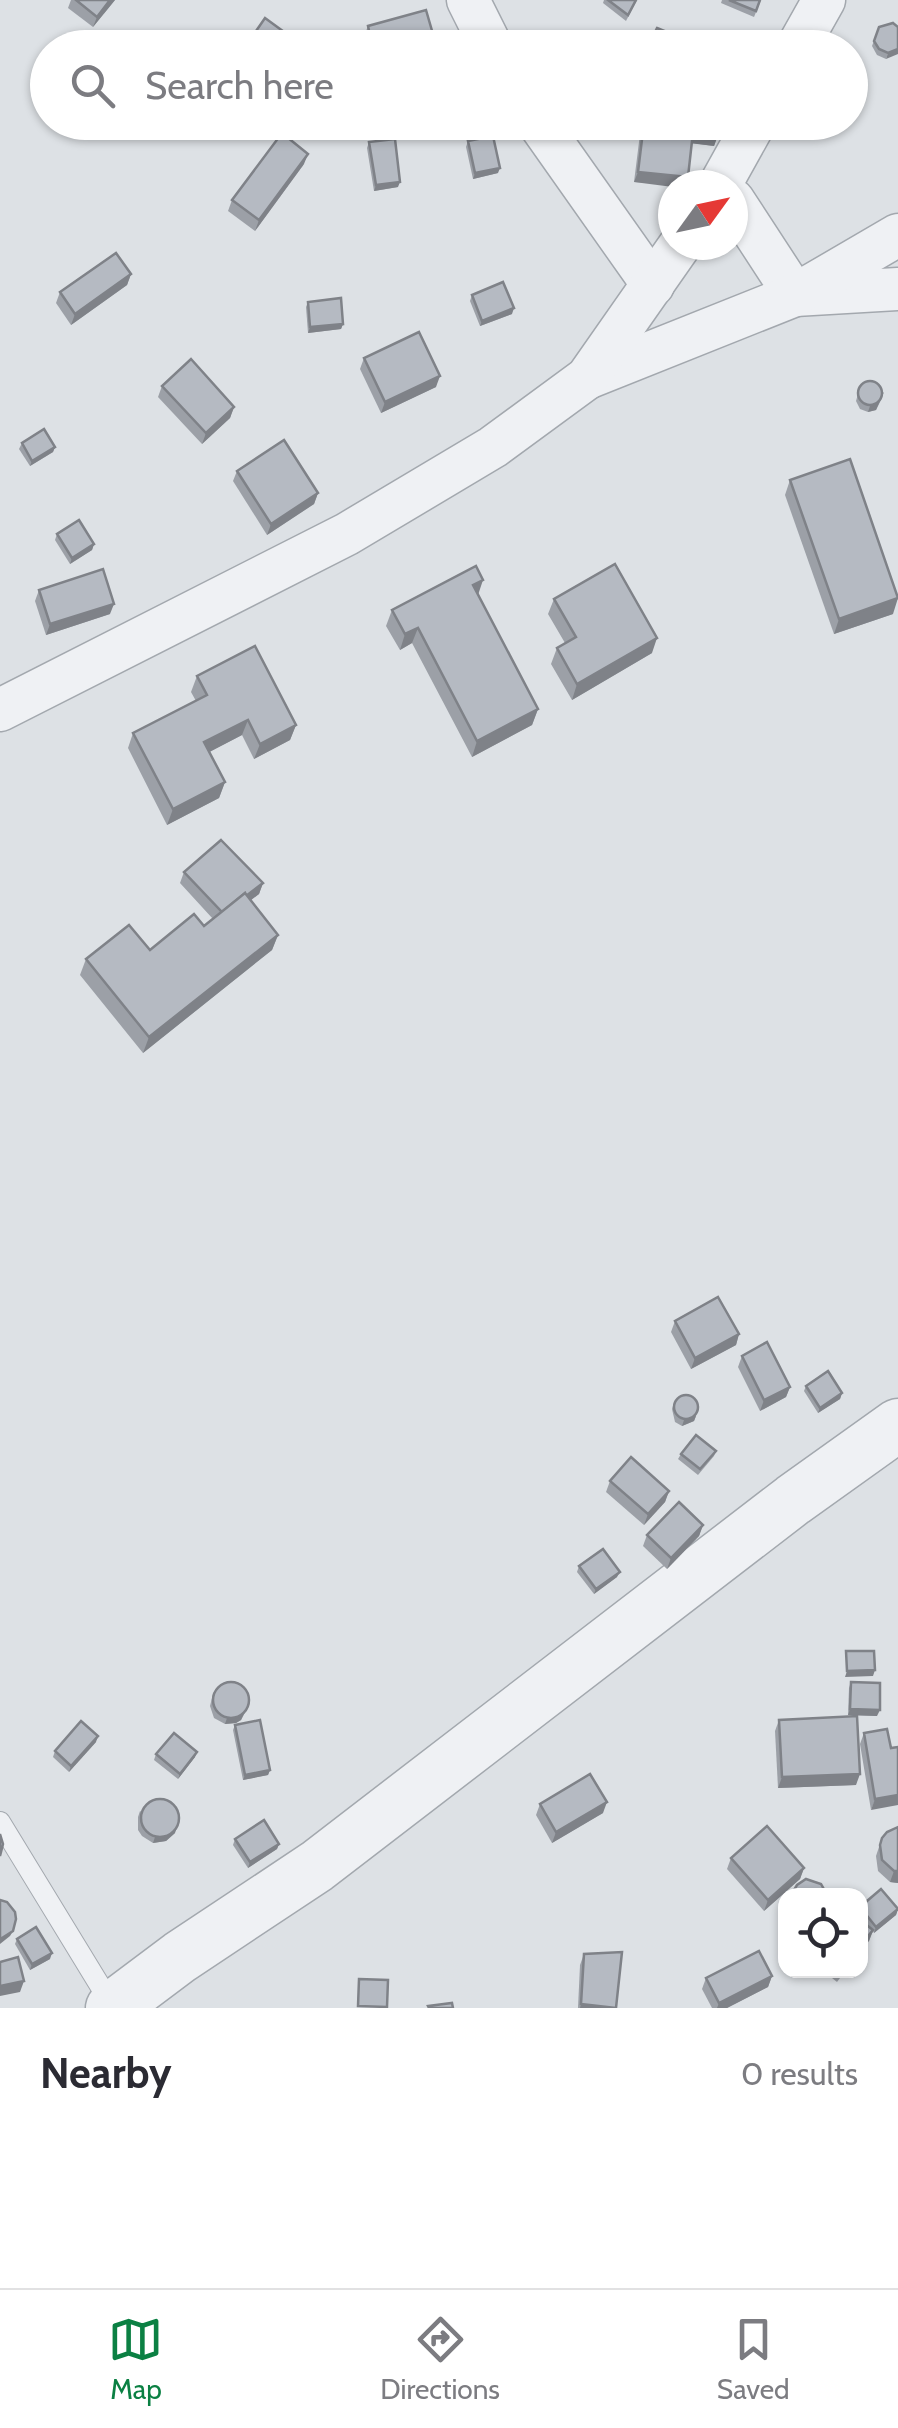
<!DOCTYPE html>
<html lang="en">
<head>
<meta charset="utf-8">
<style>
  body { margin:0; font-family:Cabin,sans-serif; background:#f7f7f7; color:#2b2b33 }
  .controls { position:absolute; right:30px; bottom:30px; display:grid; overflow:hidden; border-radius:20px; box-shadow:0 2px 8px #0004 }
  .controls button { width:90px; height:90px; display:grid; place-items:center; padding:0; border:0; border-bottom:2px solid #e1e1e2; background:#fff; color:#2b2b33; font:50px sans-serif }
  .compass { position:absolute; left:658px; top:170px; width:90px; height:90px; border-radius:50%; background:#fff; box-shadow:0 2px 8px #0004; rotate:57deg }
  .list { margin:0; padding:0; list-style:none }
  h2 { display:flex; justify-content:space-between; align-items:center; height:130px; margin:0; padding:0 40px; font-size:42px }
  h2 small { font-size:32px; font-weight:400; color:#7c7c81 }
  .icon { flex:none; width:55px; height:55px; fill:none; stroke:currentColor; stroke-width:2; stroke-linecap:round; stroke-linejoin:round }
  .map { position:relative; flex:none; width:898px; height:2008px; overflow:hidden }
  .search { position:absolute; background:#fff; box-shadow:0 2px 8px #0004; left:30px; right:30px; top:30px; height:110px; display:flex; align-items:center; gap:25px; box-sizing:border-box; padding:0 35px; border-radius:55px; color:#7c7c81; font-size:38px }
  .sheet { height:280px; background:#fff }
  nav { display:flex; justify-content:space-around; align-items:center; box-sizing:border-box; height:140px; border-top:2px solid #e1e1e2; background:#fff; font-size:28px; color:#7c7c81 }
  nav a { display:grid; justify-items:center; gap:5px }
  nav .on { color:#0b8043 }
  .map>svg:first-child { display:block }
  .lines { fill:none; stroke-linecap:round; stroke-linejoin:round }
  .service-casing { stroke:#a3a8ae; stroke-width:22 }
  .minor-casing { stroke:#a3a8ae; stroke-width:45 }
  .tertiary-casing { stroke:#a3a8ae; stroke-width:55 }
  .service { stroke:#eff1f4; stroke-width:20 }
  .minor { stroke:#eff1f4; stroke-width:42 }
  .tertiary { stroke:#eff1f4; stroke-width:52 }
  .wall { fill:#9ca0a7 }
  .shaded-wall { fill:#7f8288 }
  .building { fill:#b5bac2; stroke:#7f8288; stroke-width:2.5 }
</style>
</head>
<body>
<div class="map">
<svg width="898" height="2008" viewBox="0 0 898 2008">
  <rect width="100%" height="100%" fill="#dde1e5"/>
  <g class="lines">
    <!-- service casing -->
    <g class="service-casing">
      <polyline id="service" points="0,1822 113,2007"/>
    </g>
    <!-- minor casing -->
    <g class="minor-casing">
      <g id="minor">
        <polyline points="468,0 492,48"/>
        <polyline points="797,48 824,0"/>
        <polyline points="538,122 653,285"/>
        <polyline points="720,185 755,122"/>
        <polyline points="733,200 795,295 898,289"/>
        <polyline points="587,378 795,295 898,235"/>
        <polyline points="0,710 347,534 493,447 587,378 680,245"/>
      </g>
    </g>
    <!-- tertiary casing -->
    <g class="tertiary-casing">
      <polyline id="tertiary" points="112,2008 180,1957 317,1866 793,1500 898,1425"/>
    </g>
    <!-- service -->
    <use href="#service" class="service"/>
    <!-- minor -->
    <use href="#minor" class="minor"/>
    <!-- tertiary -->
    <use href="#tertiary" class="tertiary"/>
  </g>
  <!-- wall -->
  <g class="wall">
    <polygon points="71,0 115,0 93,27 68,8"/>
    <polygon points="604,0 637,0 626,21 603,3"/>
    <polygon points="722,0 761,0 754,17 721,3"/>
    <polygon points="368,26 437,48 363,48 362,42"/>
    <polygon points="879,27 898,27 886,59 877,55 872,46"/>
    <polygon points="673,122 719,122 718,135 714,146 692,143 688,177 686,185 634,182 640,134 644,123 672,126"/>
    <polygon points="468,141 498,173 473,179 466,147"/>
    <polygon points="369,142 398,187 374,191 367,148"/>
    <polygon points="304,164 255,231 228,211 232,200"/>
    <polygon points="131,274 127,285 71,325 56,303 60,292"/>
    <polygon points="472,295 512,314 480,326 470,301"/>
    <polygon points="308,302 343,324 341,329 308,333 306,307"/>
    <polygon points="364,358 436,387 381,413 360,369"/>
    <polygon points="861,384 882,398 876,410 868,412 860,409 856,401"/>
    <polygon points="162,386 234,407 230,418 202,444 158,397"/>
    <polygon points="22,443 55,447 53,452 30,466 19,449"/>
    <polygon points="237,471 318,493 314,504 267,535 233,481"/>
    <polygon points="790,480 893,614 834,634 785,495"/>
    <polygon points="57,534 94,544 92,550 70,564 55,540"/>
    <polygon points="39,590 110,614 46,635 35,601"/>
    <polygon points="478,595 538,709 532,725 472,757 412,643 400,650 386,626 392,610"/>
    <polygon points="554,599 652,653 572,700 551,664 557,648 565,643 548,614"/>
    <polygon points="197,676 296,725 290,740 254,759 242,735 209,752 225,782 219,798 167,825 128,748 133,733 196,701 191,692"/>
    <polygon points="184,872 263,883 259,894 250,900 278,935 272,950 143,1053 80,975 86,959 150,950 204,926 213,919 180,883"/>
    <polygon points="675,1321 739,1334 736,1345 691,1369 671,1332"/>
    <polygon points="742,1356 790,1387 786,1397 760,1411 738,1367"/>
    <polygon points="806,1386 842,1393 840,1399 818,1413 804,1391"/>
    <polygon points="674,1403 699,1408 694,1421 682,1426 675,1422 672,1409"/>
    <polygon points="716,1451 714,1456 698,1475 678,1459 681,1454"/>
    <polygon points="610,1481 669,1491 665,1502 644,1525 606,1492"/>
    <polygon points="703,1525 699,1536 667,1569 643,1546 647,1535"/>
    <polygon points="579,1566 617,1577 594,1594 577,1572"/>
    <polygon points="851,1682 877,1716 848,1715 849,1688"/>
    <polygon points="213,1694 247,1709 241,1720 236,1723 225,1724 214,1718 210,1706"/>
    <polygon points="779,1720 856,1785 778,1788 775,1731"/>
    <polygon points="235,1725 270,1770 268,1775 243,1780 233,1730"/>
    <polygon points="864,1733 891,1748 898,1747 871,1810 860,1744"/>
    <polygon points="96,1742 69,1772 53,1757 55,1751"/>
    <polygon points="156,1754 195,1757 178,1779 154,1760"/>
    <polygon points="540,1804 603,1813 552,1843 536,1815"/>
    <polygon points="140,1811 175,1833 166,1841 153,1843 142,1836 138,1830 138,1817"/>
    <polygon points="898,1827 898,1883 890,1882 878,1871 876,1856 882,1838"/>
    <polygon points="235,1839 279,1844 277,1849 248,1868 233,1845"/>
    <polygon points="731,1858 804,1868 800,1879 764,1911 727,1869"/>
    <polygon points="860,1907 898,1909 896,1915 874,1933 873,1931 869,1941 870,1928 860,1915"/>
    <polygon points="17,1939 50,1959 30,1970 15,1944"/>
    <polygon points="584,1954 616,2008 578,2008 580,1965"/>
    <polygon points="822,1970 846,1970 837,1982"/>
    <polygon points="772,1976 768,1987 727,2008 712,2008 702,1989 706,1978"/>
  </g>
  <!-- shaded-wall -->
  <g class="shaded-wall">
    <polygon points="110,0 115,0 93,27 97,17"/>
    <polygon points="898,49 898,54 886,59 888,53"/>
    <polygon points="388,122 413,122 386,130"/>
    <polygon points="693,132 718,135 714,146 689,143"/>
    <polygon points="308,154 304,164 255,231 259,220"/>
    <polygon points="500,168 498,173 473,179 475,173"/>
    <polygon points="638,172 688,177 686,185 673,185 673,187 634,182"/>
    <polygon points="400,182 398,187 374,191 376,185"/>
    <polygon points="131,274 127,285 71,325 75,314"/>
    <polygon points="514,308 512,314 480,326 482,321"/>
    <polygon points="343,324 341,329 308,333 310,327"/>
    <polygon points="440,376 436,387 381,413 385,402"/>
    <polygon points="884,392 876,410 868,412 870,406"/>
    <polygon points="234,407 230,418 202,444 206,433"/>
    <polygon points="55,447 53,452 30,466 32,461"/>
    <polygon points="318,493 314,504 267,535 271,524"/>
    <polygon points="94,544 92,550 70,564 72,558"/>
    <polygon points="483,580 478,595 473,585"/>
    <polygon points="898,598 893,614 834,634 839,619"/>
    <polygon points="114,604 110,614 46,635 50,624"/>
    <polygon points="418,628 412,643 400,650 405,634"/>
    <polygon points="657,638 652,653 572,700 577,684"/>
    <polygon points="538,709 532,725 472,757 477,741"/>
    <polygon points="248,720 242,735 198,758 204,742"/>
    <polygon points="296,725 290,740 254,759 260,744"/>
    <polygon points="225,782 219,798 167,825 173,809"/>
    <polygon points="263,883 259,894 219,925 223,914"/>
    <polygon points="278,935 272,950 143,1053 149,1037"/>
    <polygon points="739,1334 736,1345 691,1369 695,1358"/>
    <polygon points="790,1387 786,1397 760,1411 764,1400"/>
    <polygon points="842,1393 840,1399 818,1413 820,1408"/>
    <polygon points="696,1416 694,1421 682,1426 684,1420"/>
    <polygon points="669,1491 665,1502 644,1525 648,1514"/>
    <polygon points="703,1525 699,1536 667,1569 671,1558"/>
    <polygon points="620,1572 617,1577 594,1594 596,1589"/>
    <polygon points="875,1670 873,1676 845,1677 847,1671"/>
    <polygon points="249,1703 241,1720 236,1723 225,1724 227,1718"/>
    <polygon points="850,1709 880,1710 877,1716 848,1715"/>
    <polygon points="98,1736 96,1742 69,1772 71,1766"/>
    <polygon points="197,1752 195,1757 178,1779 180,1774"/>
    <polygon points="270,1770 268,1775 243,1780 245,1775"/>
    <polygon points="860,1774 856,1785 778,1788 782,1777"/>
    <polygon points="898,1795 898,1805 871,1810 875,1799"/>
    <polygon points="607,1802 603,1813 552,1843 556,1832"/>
    <polygon points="177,1827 175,1833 166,1841 153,1843 155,1837"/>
    <polygon points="279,1844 277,1849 248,1868 250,1862"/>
    <polygon points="804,1868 800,1879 764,1911 768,1900"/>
    <polygon points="894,1871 898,1871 898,1883 890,1882"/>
    <polygon points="898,1909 896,1915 874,1933 876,1927"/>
    <polygon points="873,1930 869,1941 860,1952 860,1946"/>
    <polygon points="13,1931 10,1936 0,1944 0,1938"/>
    <polygon points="52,1953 50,1959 30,1970 32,1964"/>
    <polygon points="772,1976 768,1987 727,2008 717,2008 719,2003"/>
    <polygon points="24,1981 20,1992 0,1996 0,1986"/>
    <polygon points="581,2004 616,2008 580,2008"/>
  </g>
  <!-- building -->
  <g class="building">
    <polygon points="76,0 110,0 97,17"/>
    <polygon points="608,0 636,0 628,15"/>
    <polygon points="729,0 760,0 756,11"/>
    <polygon points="426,10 437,48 373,48 368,26"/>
    <polygon points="265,18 306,48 245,47"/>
    <polygon points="893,23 898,27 898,49 888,53 879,49 874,41 879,27"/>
    <polygon points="657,28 674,35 667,48 647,48"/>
    <polygon points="676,122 719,122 718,135 693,132 688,177 638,172 644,123 675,126"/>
    <polygon points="282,133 308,154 259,220 232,200"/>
    <polygon points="493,136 500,168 475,173 468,141"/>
    <polygon points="395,139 400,182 376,185 369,142"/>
    <polygon points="116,253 131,274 75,314 60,292"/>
    <polygon points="503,282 514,308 482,321 472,295"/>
    <polygon points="341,298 343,324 310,327 308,302"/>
    <polygon points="419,332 440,376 385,402 364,358"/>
    <polygon points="191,359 234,407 206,433 162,386"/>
    <circle cx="870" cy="393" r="12"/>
    <polygon points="44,429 55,447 32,461 22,443"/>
    <polygon points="284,440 318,493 271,524 237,471"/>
    <polygon points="850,459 898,598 839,619 790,480"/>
    <polygon points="79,520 94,544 72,558 57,534"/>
    <polygon points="615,564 657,638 577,684 557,648 576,637 554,599"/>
    <polygon points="476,566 483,580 473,585 538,709 477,741 418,628 405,634 392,610"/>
    <polygon points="103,569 114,604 50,624 39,590"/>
    <polygon points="255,646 296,725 260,744 248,720 204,742 225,782 173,809 133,733 207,695 197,676"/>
    <polygon points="221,840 263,883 246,896 245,893 222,912 184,872"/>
    <polygon points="245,893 278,935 149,1037 86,959 129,925 150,950 194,914 204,926"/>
    <polygon points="718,1297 739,1334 695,1358 675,1321"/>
    <polygon points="767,1342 790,1387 764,1400 742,1356"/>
    <polygon points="828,1371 842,1393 820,1408 806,1386"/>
    <circle cx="686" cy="1407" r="12"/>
    <polygon points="696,1435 716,1451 700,1469 681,1454"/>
    <polygon points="631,1457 669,1491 648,1514 610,1481"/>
    <polygon points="679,1502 703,1525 671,1558 647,1535"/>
    <polygon points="603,1549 620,1572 596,1589 579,1566"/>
    <polygon points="846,1651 874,1651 875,1670 847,1671"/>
    <circle cx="231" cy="1700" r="18"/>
    <polygon points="851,1682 880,1683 880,1710 850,1709"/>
    <polygon points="857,1716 860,1774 782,1777 779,1720"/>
    <polygon points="260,1720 270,1770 245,1775 235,1725"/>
    <polygon points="81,1721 98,1736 71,1766 55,1751"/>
    <polygon points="887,1729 891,1748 898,1747 898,1795 875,1799 864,1733"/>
    <polygon points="174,1733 197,1752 180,1774 156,1754"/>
    <polygon points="590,1774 607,1802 556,1832 540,1804"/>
    <circle cx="160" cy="1818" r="19"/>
    <polygon points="264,1820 279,1844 250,1862 235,1839"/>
    <polygon points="767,1826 804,1868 768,1900 731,1858"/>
    <polygon points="898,1827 898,1871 894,1871 882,1860 880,1845 882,1838 887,1832"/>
    <polygon points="0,1834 3,1844 0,1856"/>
    <polygon points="806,1879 821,1884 826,1893 825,1896 794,1896 794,1890 797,1885"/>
    <polygon points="881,1889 898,1909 876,1927 860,1907"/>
    <polygon points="0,1900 7,1902 15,1912 16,1919 13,1931 2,1938 0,1938"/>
    <polygon points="860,1920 873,1930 860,1946"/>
    <polygon points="36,1927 52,1953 32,1964 17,1939"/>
    <polygon points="759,1951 772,1976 719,2003 706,1978"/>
    <polygon points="622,1952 616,2008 581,2004 584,1954"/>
    <polygon points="18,1957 24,1981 0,1986 0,1962"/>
    <polygon points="359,1979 388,1980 387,2007 358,2006"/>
    <polygon points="452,2003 453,2008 429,2008 428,2006"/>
  </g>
</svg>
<div class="controls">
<button><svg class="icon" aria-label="locate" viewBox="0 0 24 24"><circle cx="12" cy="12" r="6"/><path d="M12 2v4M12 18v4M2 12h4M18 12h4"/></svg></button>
</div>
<svg class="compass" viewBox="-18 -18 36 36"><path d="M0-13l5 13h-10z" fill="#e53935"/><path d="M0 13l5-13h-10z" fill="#7c7c81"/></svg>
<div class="search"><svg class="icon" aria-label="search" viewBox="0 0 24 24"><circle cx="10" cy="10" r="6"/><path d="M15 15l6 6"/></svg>Search here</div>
</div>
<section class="sheet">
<h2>Nearby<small>0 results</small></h2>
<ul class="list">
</ul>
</section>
<nav>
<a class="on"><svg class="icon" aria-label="map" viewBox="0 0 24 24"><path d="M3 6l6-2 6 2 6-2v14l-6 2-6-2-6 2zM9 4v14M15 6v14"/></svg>Map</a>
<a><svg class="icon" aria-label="directions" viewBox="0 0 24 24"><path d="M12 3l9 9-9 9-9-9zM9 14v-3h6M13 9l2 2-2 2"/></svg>Directions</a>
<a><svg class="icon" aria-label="saved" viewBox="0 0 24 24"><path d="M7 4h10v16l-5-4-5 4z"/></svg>Saved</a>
</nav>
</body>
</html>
